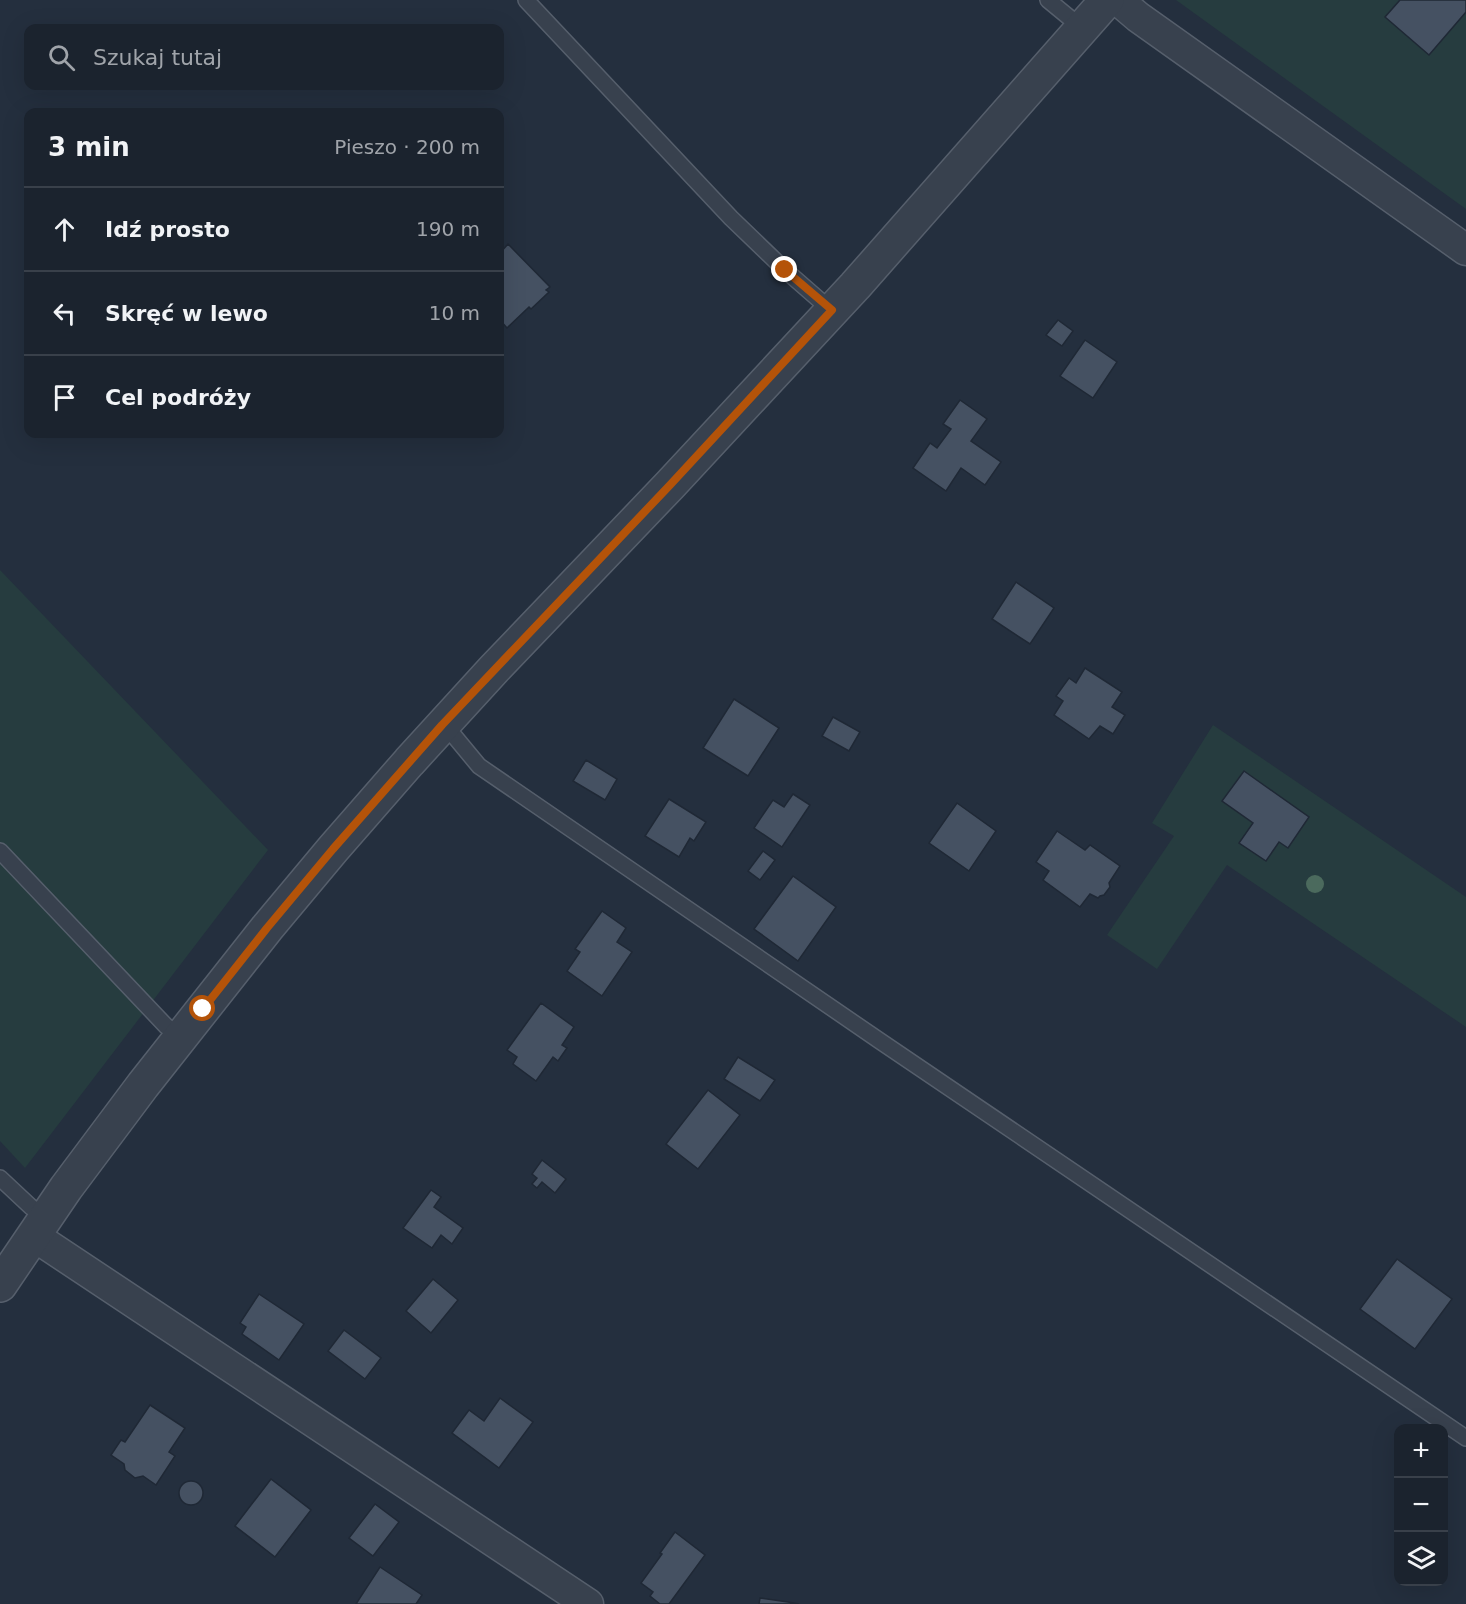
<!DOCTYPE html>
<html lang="pl">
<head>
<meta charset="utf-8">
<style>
  body { margin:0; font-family:"DejaVu Sans",sans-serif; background:#282f3a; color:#f1f3f6 }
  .controls { position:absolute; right:18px; bottom:18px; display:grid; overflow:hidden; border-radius:12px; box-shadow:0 6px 24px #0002 }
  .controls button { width:54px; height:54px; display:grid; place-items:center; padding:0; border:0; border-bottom:2px solid #39404a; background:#1b232e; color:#f1f3f6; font:30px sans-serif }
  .stop { position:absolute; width:18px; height:18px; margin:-14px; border:4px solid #b45309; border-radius:50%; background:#fff }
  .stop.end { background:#b45309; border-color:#fff; box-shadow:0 2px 6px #0008 }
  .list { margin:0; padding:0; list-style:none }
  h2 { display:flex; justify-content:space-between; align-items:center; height:78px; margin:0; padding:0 24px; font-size:26px }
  h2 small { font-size:20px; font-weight:400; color:#a0a4aa }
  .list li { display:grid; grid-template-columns:39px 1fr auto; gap:18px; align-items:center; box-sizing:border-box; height:84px; padding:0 24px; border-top:2px solid #39404a }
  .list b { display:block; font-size:22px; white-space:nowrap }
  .list em { font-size:20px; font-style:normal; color:#a0a4aa }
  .icon { flex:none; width:33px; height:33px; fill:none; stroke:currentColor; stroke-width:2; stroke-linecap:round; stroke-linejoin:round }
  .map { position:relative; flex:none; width:1466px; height:1604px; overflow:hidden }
  .search { position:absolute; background:#1b232e; box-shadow:0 6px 24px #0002; left:24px; top:24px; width:480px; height:66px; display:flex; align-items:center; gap:15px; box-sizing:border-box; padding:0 21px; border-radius:12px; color:#a0a4aa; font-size:22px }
  .panel { position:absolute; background:#1b232e; box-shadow:0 6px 24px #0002; left:24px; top:108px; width:480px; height:330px; border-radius:12px }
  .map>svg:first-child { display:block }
  .green { fill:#263c3f }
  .building { fill:#455162; stroke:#1f2835; stroke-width:1.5 }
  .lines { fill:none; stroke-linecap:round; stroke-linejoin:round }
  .service-casing { stroke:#565f6c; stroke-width:18 }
  .minor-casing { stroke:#565f6c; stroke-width:33 }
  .tertiary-casing { stroke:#565f6c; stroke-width:36 }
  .service { stroke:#38414e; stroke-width:15 }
  .minor { stroke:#38414e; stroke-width:30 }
  .tertiary { stroke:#38414e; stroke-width:33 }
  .tree { fill:#4b6a5d }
  .route { stroke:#b45309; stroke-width:8 }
</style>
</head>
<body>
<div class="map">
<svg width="1466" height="1604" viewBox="0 0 1466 1604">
  <rect width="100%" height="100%" fill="#242f3e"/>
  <!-- green -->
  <g class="green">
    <polygon points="1176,0 1466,0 1466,209"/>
    <polygon points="0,570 268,850 25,1168 0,1141"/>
    <polygon points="1213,725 1466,897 1466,1027 1227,865 1157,969 1107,935 1174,836 1152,823"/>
  </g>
  <!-- building -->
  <g class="building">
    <polygon points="1400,0 1466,0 1466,12 1429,55 1385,17"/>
    <polygon points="508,244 550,287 546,290 549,292 531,309 529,307 507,328 500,320 500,253"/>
    <polygon points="1058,320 1073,331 1062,346 1046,335"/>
    <polygon points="1085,340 1117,362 1093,398 1060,376"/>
    <polygon points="960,400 987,419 971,441 1001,462 985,485 961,468 946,491 913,468 930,443 937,448 951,429 943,424"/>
    <polygon points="1016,582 1054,608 1030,644 992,619"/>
    <polygon points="1085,668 1122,692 1112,707 1125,715 1113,734 1100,726 1089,739 1054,715 1063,701 1056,696 1069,678 1076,683"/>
    <polygon points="734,699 779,728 748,776 703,748"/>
    <polygon points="833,717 860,732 849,751 822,736"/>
    <polygon points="586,760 617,779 605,800 573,781"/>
    <polygon points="1244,771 1309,817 1288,848 1279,842 1266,861 1239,843 1253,823 1222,801"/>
    <polygon points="793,794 810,805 782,847 754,828 773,800 784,807"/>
    <polygon points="669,799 706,822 694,841 690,838 679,857 645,836"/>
    <polygon points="957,803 996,831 969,871 929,843"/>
    <polygon points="1057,831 1085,850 1090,845 1120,866 1109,883 1110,887 1104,895 1100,896 1098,898 1090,894 1080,907 1043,880 1049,871 1036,862"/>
    <polygon points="763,851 775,860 760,880 748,871"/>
    <polygon points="793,876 836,907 798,961 754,929"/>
    <polygon points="602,911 626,928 617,942 632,952 602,996 567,971 580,952 575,949"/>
    <polygon points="541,1003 574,1027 562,1045 567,1048 558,1061 553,1057 536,1081 513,1064 517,1057 507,1050"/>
    <polygon points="738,1057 775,1080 760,1101 724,1079"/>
    <polygon points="708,1090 740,1115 698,1169 666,1144"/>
    <polygon points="542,1160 566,1179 555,1193 542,1182 537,1188 532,1184 537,1178 532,1174"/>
    <polygon points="431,1190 441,1197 434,1207 463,1228 452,1244 441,1235 432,1248 403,1228"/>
    <polygon points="1397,1259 1452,1299 1415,1349 1360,1309"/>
    <polygon points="433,1279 458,1300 431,1333 406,1311"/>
    <polygon points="259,1294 304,1324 279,1360 242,1334 246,1327 240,1323"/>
    <polygon points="344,1330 381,1358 365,1379 328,1351"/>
    <polygon points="500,1398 533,1422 499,1468 452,1433 469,1410 484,1421"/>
    <polygon points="150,1405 185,1428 169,1452 175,1456 156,1485 143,1476 135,1478 125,1470 124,1464 111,1455 121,1440 125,1442"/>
    <polygon points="271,1479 311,1510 275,1557 235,1526"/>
    <circle cx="191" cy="1493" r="12"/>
    <polygon points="375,1504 399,1522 373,1556 349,1538"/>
    <polygon points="675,1532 705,1555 669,1604 660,1604 650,1596 653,1592 641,1583 662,1554 660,1553"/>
    <polygon points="380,1567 422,1595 416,1604 356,1604"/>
    <polygon points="760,1598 788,1602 799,1604 759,1604"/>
  </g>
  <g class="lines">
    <!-- service casing -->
    <g class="service-casing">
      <g id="service">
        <polyline points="526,0 731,218 785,270 832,311"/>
        <polyline points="1048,0 1082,28"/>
        <polyline points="442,725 455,737 479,766 880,1041 1466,1438"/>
        <polyline points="0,851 166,1026 180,1037"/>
        <polyline points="0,1178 31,1207 46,1217"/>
      </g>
    </g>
    <!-- minor casing -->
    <g class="minor-casing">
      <g id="minor">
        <polyline points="1118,0 1138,17 1466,250"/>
        <polyline points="34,1236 588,1604"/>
      </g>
    </g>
    <!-- tertiary casing -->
    <g class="tertiary-casing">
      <polyline id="tertiary" points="0,1285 66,1188 143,1085 267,928 333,849 409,762 494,669 670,485 855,286 1107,0"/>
    </g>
    <!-- service -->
    <use href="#service" class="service"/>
    <!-- minor -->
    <use href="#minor" class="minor"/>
    <!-- tertiary -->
    <use href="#tertiary" class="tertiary"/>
  </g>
  <!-- trees -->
  <circle class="tree" cx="1315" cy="884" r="9"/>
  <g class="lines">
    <!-- route -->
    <polyline class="route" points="203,1009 267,928 333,849 442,725 670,485 832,310 785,270"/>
  </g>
</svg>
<div class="controls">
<button>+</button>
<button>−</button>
<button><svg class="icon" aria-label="layers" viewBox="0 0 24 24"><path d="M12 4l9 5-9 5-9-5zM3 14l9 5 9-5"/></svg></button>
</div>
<div class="stop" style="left:203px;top:1009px"></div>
<div class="stop end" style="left:785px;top:270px"></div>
<div class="search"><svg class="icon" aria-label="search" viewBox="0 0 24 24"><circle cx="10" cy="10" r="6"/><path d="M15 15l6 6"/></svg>Szukaj tutaj</div>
<section class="panel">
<h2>3 min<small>Pieszo · 200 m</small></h2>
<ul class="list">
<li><svg class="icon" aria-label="ahead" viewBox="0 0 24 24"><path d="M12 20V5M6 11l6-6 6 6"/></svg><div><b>Idź prosto</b></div><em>190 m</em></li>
<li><svg class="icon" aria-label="left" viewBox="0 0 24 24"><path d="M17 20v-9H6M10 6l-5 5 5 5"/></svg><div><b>Skręć w lewo</b></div><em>10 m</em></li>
<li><svg class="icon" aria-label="arrive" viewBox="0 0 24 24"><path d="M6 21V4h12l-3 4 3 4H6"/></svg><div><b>Cel podróży</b></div></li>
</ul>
</section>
</div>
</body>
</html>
